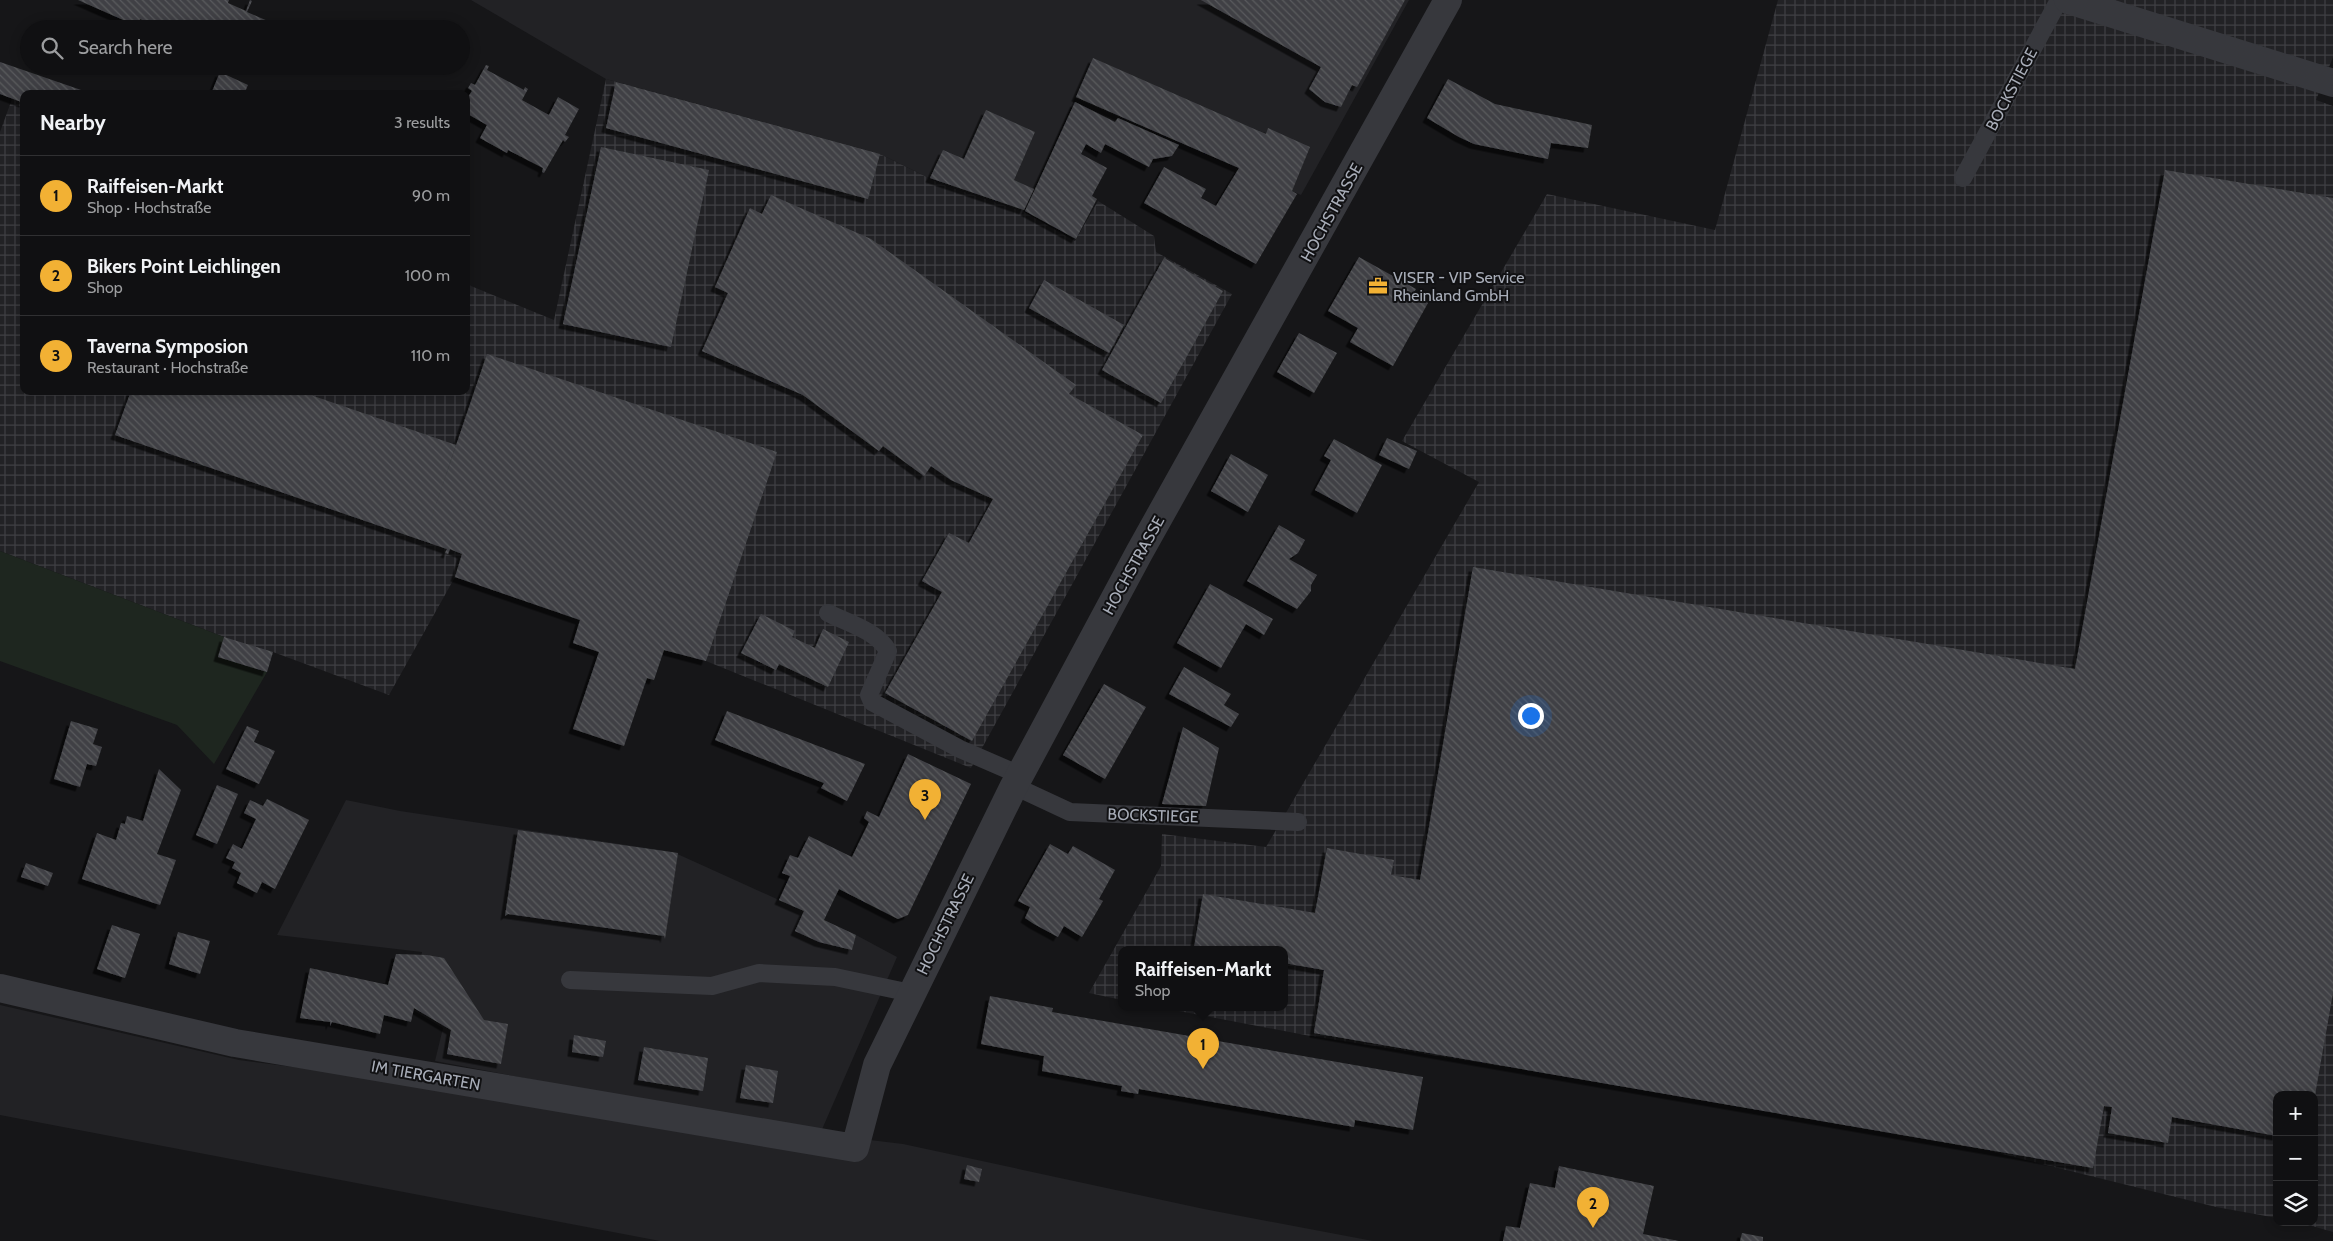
<!DOCTYPE html>
<html lang="en">
<head>
<meta charset="utf-8">
<style>
  body { margin:0; font-family:Cabin,sans-serif; background:#19191b; color:#f1f3f6 }
  .controls { position:absolute; right:15px; bottom:15px; display:grid; overflow:hidden; border-radius:10px; box-shadow:0 2px 12px #0003 }
  .controls button { width:45px; height:45px; display:grid; place-items:center; padding:0; border:0; border-bottom:1px solid #303032; background:#101012; color:#f1f3f6; font:25px sans-serif }
  .you { position:absolute; left:1530px; top:715px; width:18px; height:18px; margin:-12px; border:4px solid #fff; border-radius:50%; background:#1a73e8; box-shadow:0 0 0 8px #1a73e833 }
  .badge { display:grid; place-items:center; width:32px; height:32px; border-radius:50%; background:#f2b134; color:#111; font-size:16px; font-weight:700 }
  .pin { position:absolute; translate:-50% -41px; filter:drop-shadow(0 1px 2px #0008) }
  .pin::after { content:''; position:absolute; top:26px; width:18px; height:15px; background:inherit; clip-path:polygon(0 0,100% 0,50% 100%) }
  .popup { position:absolute; left:1118px; top:946px; width:170px; height:65px; box-sizing:border-box; display:grid; place-content:center; border-radius:10px; background:#101012; filter:drop-shadow(0 1px 4px #0005); font-size:16px; white-space:nowrap; color:#9c9d9f }
  .popup b { font-size:19px; color:#f1f3f6 }
  .popup::after { content:''; position:absolute; left:50%; top:100%; margin-left:-10px; border:10px solid transparent; border-top-color:#101012 }
  .list { margin:0; padding:0; list-style:none }
  h2 { display:flex; justify-content:space-between; align-items:center; height:65px; margin:0; padding:0 20px; font-size:21px }
  h2 small { font-size:16px; font-weight:400; color:#9c9d9f }
  .list li { display:grid; grid-template-columns:32px 1fr auto; gap:15px; align-items:center; box-sizing:border-box; height:80px; padding:0 20px; border-top:1px solid #303032 }
  .list b { display:block; font-size:19px; white-space:nowrap }
  .list p { margin:0; font-size:16px; white-space:nowrap; color:#9c9d9f }
  .list em { font-size:16px; font-style:normal; color:#9c9d9f }
  .icon { flex:none; width:28px; height:28px; fill:none; stroke:currentColor; stroke-width:2; stroke-linecap:round; stroke-linejoin:round }
  .map { position:relative; flex:none; width:2333px; height:1241px; overflow:hidden }
  .search { position:absolute; background:#101012; box-shadow:0 2px 12px #0003; left:20px; top:20px; width:450px; height:55px; display:flex; align-items:center; gap:12px; box-sizing:border-box; padding:0 18px; border-radius:28px; color:#9c9d9f; font-size:19px }
  .panel { position:absolute; background:#101012; box-shadow:0 2px 12px #0003; left:20px; top:90px; width:450px; height:305px; border-radius:10px }
  .map>svg:first-child { display:block }
  .built { fill:#222225 }
  .industrial { fill:url(#industrial-grid) }
  .green { fill:#1e261f }
  .building { fill:url(#building-back-hatch); filter:url(#shadow) }
  .lines { fill:none; stroke-linecap:round; stroke-linejoin:round }
  .lane { stroke:#37383d; stroke-width:18 }
  .street { stroke:#37383d; stroke-width:28 }
  .labels { text-anchor:middle; stroke-width:4; stroke-linejoin:round; paint-order:stroke }
  .street-label { font-size:16px; fill:#a8adb8; stroke:#111113 }
  .poi-label { font-size:16px; fill:#a8adb8; stroke:#111113; text-anchor:start }
</style>
</head>
<body>
<div class="map">
<svg width="2333" height="1241" viewBox="0 0 2333 1241">
  <defs>
    <pattern id="industrial-grid" width="8" height="8" patternUnits="userSpaceOnUse" patternTransform="scale(1.25)"><rect width="8" height="8" fill="#222225"/><path d="M0 4h8M4 0v8" fill="none" stroke="#3f3f43"/></pattern>
    <pattern id="building-back-hatch" width="6" height="6" patternUnits="userSpaceOnUse" patternTransform="scale(1.25)"><rect width="6" height="6" fill="#404145"/><path d="M-1 5l2 2M0 0l6 6M5-1l2 2" fill="none" stroke="#595a5e"/></pattern>
    <filter id="shadow"><feDropShadow dx="-4.5" dy="4.5" stdDeviation="0" flood-color="#0009"/></filter>
  </defs>
  <rect width="100%" height="100%" fill="#161618"/>
  <!-- built -->
  <g class="built">
    <polygon points="471,0 1409,0 1301,195 1075,98 1024,212 941,184 880,154 606,79"/>
    <polygon points="346,800 400,811 673,852 856,935 897,957 820,1134 903,1144 1204,1209 1373,1241 660,1241 0,1115 0,1005 239,1060 808,1132 435,1061 443,1028 411,1009 422,952 277,935"/>
  </g>
  <!-- industrial -->
  <g class="industrial">
    <polygon points="1778,0 2333,0 2333,57 2316,100 2333,106 2333,1232 2298,1222 2314,1222 2314,1095 2277,1095 2277,1218 2216,1207 1986,1150 1539,1072 1305,1035 1163,1008 1284,1008 1284,950 1122,950 1122,1000 1089,993 1161,866 1162,834 1266,847 1479,482 1402,441 1547,194 1715,230"/>
    <polygon points="606,79 880,154 941,184 1024,212 1075,241 1098,201 1154,236 1156,252 1232,294 971,768 706,661 455,577 389,695 273,652 267,672 218,657 224,637 0,551 0,132 12,99 24,102 24,391 466,391 466,284 554,320"/>
  </g>
  <!-- green -->
  <polygon class="green" points="0,551 224,637 218,657 267,672 214,764 177,725 0,661"/>
  <!-- building -->
  <g class="building">
    <polygon points="78,0 229,0 228,3 246,11 250,0 252,1 247,12 277,25 275,29 174,29 167,26 163,29 140,19 137,26"/>
    <polygon points="1201,0 1405,0 1357,87 1352,85 1341,107 1325,102 1309,89 1321,67"/>
    <polygon points="1093,58 1252,128 1266,134 1268,128 1310,147 1292,191 1297,194 1256,264 1144,203 1164,167 1206,189 1201,198 1216,206 1239,168 1076,97"/>
    <polygon points="0,62 84,91 83,94 24,94 24,103 0,94"/>
    <polygon points="486,65 489,66 487,70 524,90 525,87 528,89 522,100 549,115 558,97 579,109 565,135 569,137 565,142 563,140 544,173 542,172 543,168 508,150 507,153 480,138 487,125 466,113 466,100 472,91 468,88 471,83 475,85"/>
    <polygon points="220,72 248,85 244,94 211,94"/>
    <polygon points="1448,79 1495,104 1592,125 1588,148 1551,143 1548,159 1474,144 1459,137 1427,118"/>
    <polygon points="616,82 880,154 868,199 606,128"/>
    <polygon points="1075,102 1115,122 1118,118 1179,145 1172,156 1153,159 1149,167 1105,144 1101,153 1086,144 1081,154 1107,168 1092,196 1097,199 1076,239 1025,211"/>
    <polygon points="986,110 1035,132 1014,180 1034,189 1024,210 930,178 943,150 964,159"/>
    <polygon points="601,147 709,170 671,347 563,324"/>
    <polygon points="2165,170 2333,198 2333,993 2315,1095 2277,1095 2277,1136 2172,1117 2168,1143 2108,1133 2112,1107 2104,1106 2093,1168 1314,1033 1324,970 1284,963 1284,950 1207,950 1194,948 1203,894 1315,913 1327,848 1394,860 1391,875 1420,880 1473,567 2075,669"/>
    <polygon points="771,195 871,239 1076,385 1069,394 1143,435 972,741 885,693 942,592 922,581 949,533 969,543 993,499 951,480 931,466 924,476 883,446 879,451 803,395 702,351 728,293 715,287 750,208 762,214"/>
    <polygon points="1359,257 1416,289 1413,294 1428,303 1393,366 1350,342 1358,328 1328,311"/>
    <polygon points="1164,258 1223,291 1161,403 1102,370"/>
    <polygon points="1044,280 1124,325 1109,353 1029,308"/>
    <polygon points="1299,333 1337,353 1314,393 1277,372"/>
    <polygon points="487,354 777,452 706,661 664,650 654,680 647,678 624,746 573,729 599,652 573,643 580,620 455,577 462,554 450,549 448,554 445,553 447,549 115,435 131,391 299,391 456,445 426,534"/>
    <polygon points="1387,438 1417,451 1409,469 1379,455"/>
    <polygon points="1334,439 1382,465 1357,513 1315,490 1331,460 1324,456"/>
    <polygon points="1231,454 1268,475 1248,512 1211,491"/>
    <polygon points="1279,525 1305,540 1298,553 1289,559 1317,575 1311,585 1311,591 1297,609 1247,581"/>
    <polygon points="1210,584 1273,619 1264,635 1246,624 1221,668 1177,643"/>
    <polygon points="761,614 795,631 792,637 815,648 823,629 849,642 828,687 779,664 776,670 741,653"/>
    <polygon points="224,637 273,652 267,672 218,657"/>
    <polygon points="1184,667 1231,694 1224,705 1239,714 1231,727 1169,694"/>
    <polygon points="1104,684 1146,707 1105,779 1063,755"/>
    <polygon points="727,711 865,764 847,801 821,788 824,783 715,740"/>
    <polygon points="71,721 98,729 93,744 102,747 96,766 87,764 80,787 54,779"/>
    <polygon points="247,726 259,731 254,742 275,751 259,784 226,769"/>
    <polygon points="1183,727 1219,748 1206,806 1162,804"/>
    <polygon points="908,754 971,784 908,915 898,919 839,889 824,920 856,935 852,950 819,942 795,931 804,911 779,900 790,876 782,873 790,855 798,858 809,836 852,857 869,822 864,818 867,811 879,817"/>
    <polygon points="159,769 181,790 157,854 176,860 160,905 82,879 97,833 116,840 121,823 125,824 127,816 143,821"/>
    <polygon points="217,785 238,794 217,844 196,835"/>
    <polygon points="267,799 309,820 275,889 262,882 257,893 237,883 241,873 232,868 235,862 226,858 233,844 242,849 256,819 244,813 250,800 263,806"/>
    <polygon points="518,830 678,853 665,939 664,936 508,914 505,916"/>
    <polygon points="1050,844 1068,854 1073,846 1115,870 1099,899 1103,901 1082,937 1064,926 1058,937 1034,924 1025,918 1030,907 1018,901"/>
    <polygon points="26,863 53,873 48,886 21,877"/>
    <polygon points="112,925 140,934 125,978 97,969"/>
    <polygon points="178,932 210,941 200,974 169,964"/>
    <polygon points="396,954 427,955 444,958 484,1020 508,1024 501,1064 447,1054 451,1030 414,1008 411,1022 384,1015 380,1034 332,1022 330,1026 330,1022 300,1018 310,968 388,985"/>
    <polygon points="990,996 1053,1008 1052,1012 1423,1077 1413,1130 1355,1120 1354,1127 1139,1089 1138,1094 1121,1091 1122,1086 1042,1071 1044,1056 981,1044"/>
    <polygon points="574,1035 606,1041 603,1057 572,1052"/>
    <polygon points="644,1047 708,1058 703,1091 638,1080"/>
    <polygon points="746,1065 778,1071 773,1103 740,1098"/>
    <polygon points="967,1165 982,1169 979,1182 964,1179"/>
    <polygon points="1559,1166 1654,1186 1643,1234 1679,1241 1503,1241 1506,1226 1520,1228 1530,1183 1555,1188"/>
    <polygon points="1742,1233 1763,1237 1763,1241 1740,1241"/>
  </g>
  <g class="lines">
    <!-- lane -->
    <g class="lane">
      <polyline points="1963,178 2059,0"/>
      <path d="M828,613C848,623 877,631 888,651L869,695L872,702L960,749L1020,775"/>
      <polyline points="1014,786 1070,812 1298,822"/>
      <polyline points="570,980 712,986 759,973 835,977 911,993"/>
    </g>
    <!-- street -->
    <g class="street">
      <polyline points="2068,0 2333,83"/>
      <polyline points="0,988 235,1043 855,1148 877,1065 1014,786 1139,553 1448,0"/>
    </g>
  </g>
  <!-- icons -->
  <defs>
    <g id="office-bare" transform="scale(1.5)"><path d="M-6-3h4V-5.5h4V-3h4V5H-6ZM-1-4.5V-3h2v-1.5ZM-6 0V1H6V0Z" fill="#f2b134" stroke="#111113" stroke-width="2.5" paint-order="stroke"/></g>
  </defs>
  <g fill-rule="evenodd">
    <use href="#office-bare" x="1378" y="286"/>
  </g>
  <g class="labels">
    <!-- street labels -->
    <g class="street-label">
      <text transform="translate(2011 89) rotate(-62)" y="6">BOCKSTIEGE</text>
      <text transform="translate(1331 212) rotate(-61)" y="6">HOCHSTRASSE</text>
      <text transform="translate(1133 565) rotate(-61)" y="6">HOCHSTRASSE</text>
      <text transform="translate(1153 815) rotate(2)" y="6">BOCKSTIEGE</text>
      <text transform="translate(945 924) rotate(-64)" y="6">HOCHSTRASSE</text>
      <text transform="translate(426 1075) rotate(10)" y="6">IM TIERGARTEN</text>
    </g>
    <!-- poi labels -->
    <g class="poi-label">
      <text x="1393" y="283">VISER - VIP Service<tspan x="1393" dy="18">Rheinland GmbH</tspan></text>
    </g>
  </g>
</svg>
<div class="controls">
<button>+</button>
<button>−</button>
<button><svg class="icon" aria-label="layers" viewBox="0 0 24 24"><path d="M12 4l9 5-9 5-9-5zM3 14l9 5 9-5"/></svg></button>
</div>
<div class="you"></div>
<div class="pin badge" style="left:1203px;top:1069px">1</div>
<div class="popup"><b>Raiffeisen-Markt</b>Shop</div>
<div class="pin badge" style="left:1593px;top:1228px">2</div>
<div class="pin badge" style="left:925px;top:820px">3</div>
<div class="search"><svg class="icon" aria-label="search" viewBox="0 0 24 24"><circle cx="10" cy="10" r="6"/><path d="M15 15l6 6"/></svg>Search here</div>
<section class="panel">
<h2>Nearby<small>3 results</small></h2>
<ul class="list">
<li><span class="badge">1</span><div><b>Raiffeisen-Markt</b><p>Shop · Hochstraße</p></div><em>90 m</em></li>
<li><span class="badge">2</span><div><b>Bikers Point Leichlingen</b><p>Shop</p></div><em>100 m</em></li>
<li><span class="badge">3</span><div><b>Taverna Symposion</b><p>Restaurant · Hochstraße</p></div><em>110 m</em></li>
</ul>
</section>
</div>
</body>
</html>
